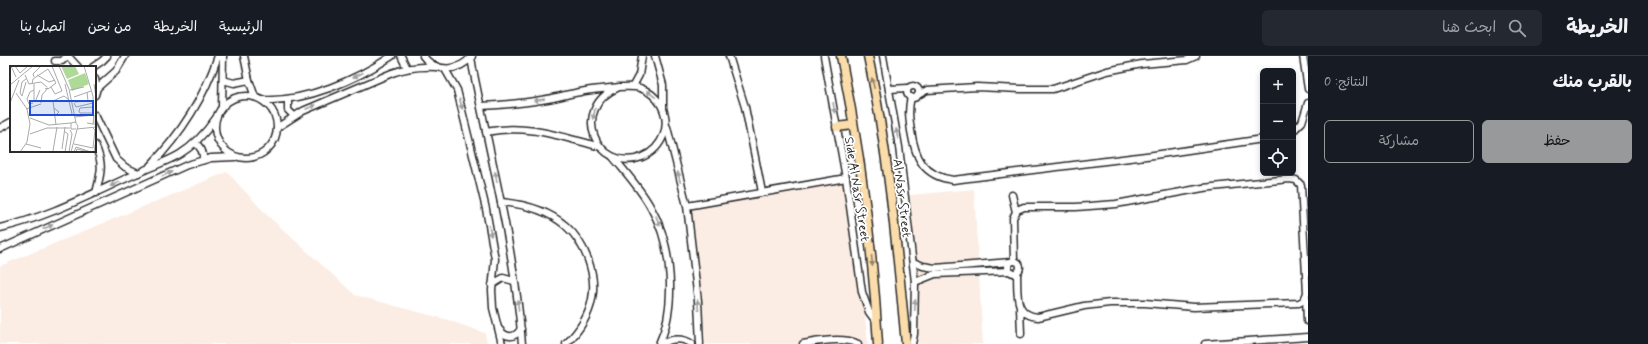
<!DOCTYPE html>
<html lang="ar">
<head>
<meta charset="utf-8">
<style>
  body { margin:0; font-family:Mynerve,"Playpen Sans Arabic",sans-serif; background:#242831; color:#f1f3f6; direction:rtl }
  .controls { position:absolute; right:12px; top:12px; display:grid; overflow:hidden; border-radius:6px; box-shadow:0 2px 6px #0003 }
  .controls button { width:36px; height:36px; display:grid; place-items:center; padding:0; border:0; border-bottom:1px solid #363941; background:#171b24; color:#f1f3f6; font:20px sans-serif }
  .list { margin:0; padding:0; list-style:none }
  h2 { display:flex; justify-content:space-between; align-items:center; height:52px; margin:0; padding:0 16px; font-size:17px }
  h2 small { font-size:13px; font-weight:400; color:#9ea1a6 }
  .actions { display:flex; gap:8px; padding:12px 16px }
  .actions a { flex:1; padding:9px 0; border:1px solid #98999b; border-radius:6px; text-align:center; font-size:14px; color:#98999b }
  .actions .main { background:#98999b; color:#111 }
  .icon { flex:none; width:22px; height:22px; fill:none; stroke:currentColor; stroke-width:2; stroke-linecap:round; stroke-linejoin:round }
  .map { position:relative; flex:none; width:1308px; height:288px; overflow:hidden; direction:ltr }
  header { display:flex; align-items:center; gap:24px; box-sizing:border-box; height:56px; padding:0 20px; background:#171b24; border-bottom:1px solid #363941 }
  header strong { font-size:19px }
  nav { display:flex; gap:22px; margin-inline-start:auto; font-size:14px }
  .search { width:280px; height:36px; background:#242831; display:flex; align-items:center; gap:10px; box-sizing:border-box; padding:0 14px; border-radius:6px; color:#9ea1a6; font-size:15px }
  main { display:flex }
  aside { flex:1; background:#171b24 }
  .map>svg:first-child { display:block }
  .built { fill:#fbede3 }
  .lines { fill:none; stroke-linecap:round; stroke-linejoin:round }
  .minor-casing { stroke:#2b2b2b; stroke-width:9 }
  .major-casing { stroke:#2b2b2b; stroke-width:11 }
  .minor { stroke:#fff; stroke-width:6 }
  .major { stroke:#fbddab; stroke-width:8 }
  .oneway { fill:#a0a0a0 }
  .oneway2 { fill:#93846b }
  .labels { text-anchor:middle; stroke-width:3.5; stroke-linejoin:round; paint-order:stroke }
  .street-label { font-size:13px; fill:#2b2b2b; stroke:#fff }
  .inset-road { fill:none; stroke:#aaa; stroke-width:1 }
  .view { fill:#1d4ed8; fill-opacity:0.15; stroke:#1d4ed8; stroke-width:2 }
  .inset-edge { fill:none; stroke:#2b2b2b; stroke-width:2 }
</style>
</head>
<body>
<header>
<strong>الخريطة</strong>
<div class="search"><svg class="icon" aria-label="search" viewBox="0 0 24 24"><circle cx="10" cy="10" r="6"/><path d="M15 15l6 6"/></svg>ابحث هنا</div>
<nav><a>الرئيسية</a><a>الخريطة</a><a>من نحن</a><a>اتصل بنا</a></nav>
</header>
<main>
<aside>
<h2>بالقرب منك<small>النتائج: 0</small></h2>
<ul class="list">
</ul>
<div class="actions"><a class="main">حفظ</a><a>مشاركة</a></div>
</aside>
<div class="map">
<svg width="1308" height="288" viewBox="0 0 1308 288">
  <rect width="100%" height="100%" fill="#fff"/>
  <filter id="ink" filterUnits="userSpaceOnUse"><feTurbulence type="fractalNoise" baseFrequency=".025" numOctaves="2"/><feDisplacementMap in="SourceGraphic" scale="8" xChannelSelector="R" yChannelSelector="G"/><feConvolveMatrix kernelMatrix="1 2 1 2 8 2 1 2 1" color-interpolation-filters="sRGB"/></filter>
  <g filter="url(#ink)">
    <!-- built -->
    <g class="built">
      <polygon points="227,116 267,159 355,239 448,264 485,277 487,288 0,288 0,210"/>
      <polygon points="850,122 868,288 706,288 691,154"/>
      <polygon points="974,133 983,288 918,288 910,139"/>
    </g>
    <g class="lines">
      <!-- minor casing -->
      <g class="minor-casing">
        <g id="minor">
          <polyline points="68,0 78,11"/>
          <polyline points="244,0 249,24 255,41"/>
          <polyline points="401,0 407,12"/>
          <path d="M423,0C436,17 459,16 472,0"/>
          <polyline points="655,0 663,29 663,52"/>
          <polyline points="729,0 745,51 762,136"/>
          <polyline points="824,0 846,122 862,236 869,256 877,267"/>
          <polyline points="883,0 899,91 915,226 914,278 912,288"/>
          <polyline points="1303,0 1308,33"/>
          <path d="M471,1L473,13C491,104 515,195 522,288"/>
          <polyline points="55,5 62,5 67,0"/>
          <polyline points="93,11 102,5 107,0"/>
          <polyline points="445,13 457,34 486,153 495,203 492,234 493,252 502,288"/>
          <polyline points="95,23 97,32 95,39"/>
          <polyline points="223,24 234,27 249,24"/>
          <polyline points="633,30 639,19 642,0"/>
          <circle cx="913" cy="36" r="6"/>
          <polyline points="97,32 116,15 125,0"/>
          <polyline points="889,33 908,32"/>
          <polyline points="918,39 927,34 977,31 1020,33 1053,33 1107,15 1142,8 1187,4 1196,0"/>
          <circle cx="246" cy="71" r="31"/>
          <path d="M911,41C908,53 909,62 911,75C915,101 923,120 953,124L1154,99L1263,83"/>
          <path d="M263,44C306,46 356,24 392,0"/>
          <polyline points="288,44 288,54 294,60"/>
          <path d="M481,50C503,49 525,47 547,43C558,41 569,38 580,36C593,33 606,33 619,31C626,31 633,30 640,32C649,35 656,41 661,49C666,58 667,68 664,78C660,89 652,97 642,101C597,118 568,52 619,31"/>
          <polyline points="222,51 223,0"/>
          <polyline points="95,59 116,103 125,111 138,117"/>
          <path d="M278,71L303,55L392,17C408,11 421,10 437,11"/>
          <polyline points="667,71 687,150 698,245 700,288"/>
          <polyline points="0,72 11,66"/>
          <polyline points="1293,75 1302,66 1308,47"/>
          <path d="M486,76C527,67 561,81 601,91"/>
          <path d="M195,87C201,91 204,96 203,104"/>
          <path d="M95,89C104,109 101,116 96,137"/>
          <path d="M613,101C626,117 641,133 651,152C672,188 677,250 659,288"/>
          <path d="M150,110C181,78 204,42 218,0"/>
          <polyline points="1012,139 1016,156"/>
          <path d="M501,146C524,148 548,154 566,170C585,187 597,218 592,243C589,260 578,276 566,288"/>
          <polyline points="687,150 846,122"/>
          <path d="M0,172C49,161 93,137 138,117C152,110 167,106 180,98C195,89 206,76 216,62"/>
          <polyline points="0,193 187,109 211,102 235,101"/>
          <path d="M1014,205L1013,162L1017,154L1024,151H1076L1116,148L1203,132L1289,123L1296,124L1301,129L1307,237L1304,244L1299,247L1194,251L1145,247H1110L1084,250L1038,261C1013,259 1018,236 1017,217"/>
          <circle cx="1014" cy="211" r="6"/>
          <polyline points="913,206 923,210 935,212 1011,206"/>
          <polyline points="915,226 935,218 1010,215"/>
          <polyline points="492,229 503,222 514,225"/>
          <polyline points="1306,241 1307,265"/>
          <polyline points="1020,252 1021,278"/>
          <path d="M499,273C506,282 514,283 521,273"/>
          <path d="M662,288C672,282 683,282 692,288"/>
          <path d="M803,288C817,285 845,281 858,288"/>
          <polyline points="1205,288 1308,281"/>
        </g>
      </g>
      <!-- major casing -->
      <g class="major-casing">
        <g id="major">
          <path d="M841,0C860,95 873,191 878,288"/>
          <path d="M868,0C888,95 897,191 906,288"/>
          <polyline points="837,71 853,69"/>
        </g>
      </g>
      <!-- minor -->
      <use href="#minor" class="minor"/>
      <!-- major -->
      <use href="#major" class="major"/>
    </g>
    <!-- one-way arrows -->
    <defs><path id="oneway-solid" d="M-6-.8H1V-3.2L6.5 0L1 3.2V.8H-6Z"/></defs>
    <g class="oneway">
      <use href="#oneway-solid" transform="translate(358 19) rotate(155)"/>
      <use href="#oneway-solid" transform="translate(651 38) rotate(-142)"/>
      <use href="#oneway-solid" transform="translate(539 44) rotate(171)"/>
      <use href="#oneway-solid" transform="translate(461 48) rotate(76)"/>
      <use href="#oneway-solid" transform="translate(311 51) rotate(-23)"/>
      <use href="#oneway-solid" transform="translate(834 52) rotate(80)"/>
      <use href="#oneway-solid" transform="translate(594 58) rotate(103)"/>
      <use href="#oneway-solid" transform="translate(897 78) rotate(-100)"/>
      <use href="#oneway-solid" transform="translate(167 118) rotate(-24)"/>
      <use href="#oneway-solid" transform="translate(496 121) rotate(-101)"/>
      <use href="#oneway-solid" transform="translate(679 121) rotate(-104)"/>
      <use href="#oneway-solid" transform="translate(115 128) rotate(154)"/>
      <use href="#oneway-solid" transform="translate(658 165) rotate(68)"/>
      <use href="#oneway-solid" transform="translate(48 171) rotate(-24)"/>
      <use href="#oneway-solid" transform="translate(490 175) rotate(80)"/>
      <use href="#oneway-solid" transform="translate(518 249) rotate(-98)"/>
      <use href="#oneway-solid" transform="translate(698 249) rotate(-95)"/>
      <use href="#oneway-solid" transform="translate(915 249) rotate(-88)"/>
    </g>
    <g class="oneway2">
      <use href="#oneway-solid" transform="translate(873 27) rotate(-102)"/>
      <use href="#oneway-solid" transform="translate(872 205) rotate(85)"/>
    </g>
  </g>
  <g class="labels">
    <!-- street labels -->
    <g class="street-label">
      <text transform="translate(858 133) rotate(81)" y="5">Side Al Nasr Street</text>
      <text transform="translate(903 142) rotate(83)" y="5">Al Nasr Street</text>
    </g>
  </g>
  <!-- overview -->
  <g transform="translate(10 10)">
    <rect width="86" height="86" fill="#fff"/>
    <path d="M51,0H65L69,8L57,13ZM75,7L79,18L62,25L58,14Z" fill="#aeda98"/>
    <path class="inset-road" d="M1,0L6,11M5,0L10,7L18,0M49,0L59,23L66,57M74,0L83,30L84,59M15,9L19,18L31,16L37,21M27,9L39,16L45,14M24,11L23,8L31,0M22,18L23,13L38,3L46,17L38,23M55,18L62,48M84,18L86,31M0,19L23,0M41,21L45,28L52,25L42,0M60,24L74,21M6,27L17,43L20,58L17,76L10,86M12,30L10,27L12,16L16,13M12,30L16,16M64,31L81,25M43,35L46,59M43,35L54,30L59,34M24,36V18M25,36L30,24M65,36L78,35L77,26M0,37L9,14M23,37L19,38L17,33L20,26L24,24M31,37L32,29L38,22L35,23M64,37L66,41L83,37M44,42L49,46L45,50M16,43L31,38M69,45L70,42L83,41V47H70L69,45M65,51L84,49L83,58L77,57M20,52L39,59L61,57M67,63L86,61M54,65L58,68L55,86M20,68L37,62H60M16,78L31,82M64,78L83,82L85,64L83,62M52,83L55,61M43,85L47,61M59,86L62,68L60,64M61,86L68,60L65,56L61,57V63H66M64,86L66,81L81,86M66,86L67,83L79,86M84,86L86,73"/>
    <path class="view" d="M20,35H83V49H20Z"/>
    <rect width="86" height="86" class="inset-edge"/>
  </g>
</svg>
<div class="controls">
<button>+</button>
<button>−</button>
<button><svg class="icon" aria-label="locate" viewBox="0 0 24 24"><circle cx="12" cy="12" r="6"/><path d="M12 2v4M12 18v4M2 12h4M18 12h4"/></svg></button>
</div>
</div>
</main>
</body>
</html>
